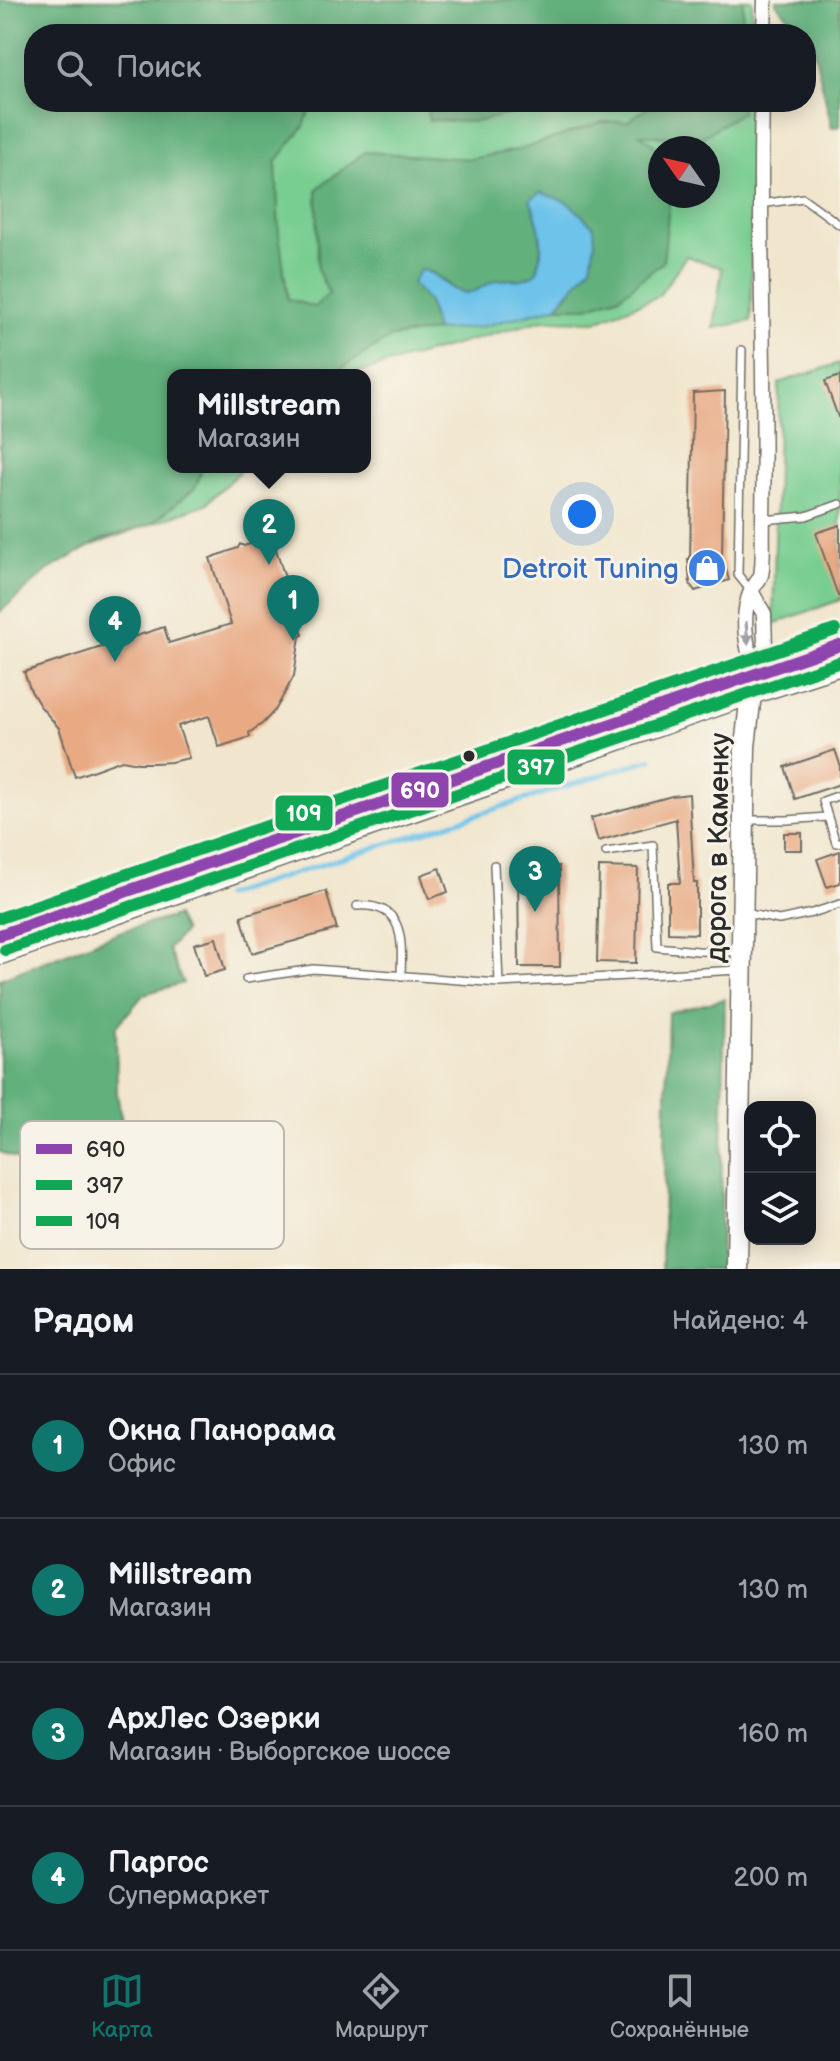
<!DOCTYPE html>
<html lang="ru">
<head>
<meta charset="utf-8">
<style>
  body { margin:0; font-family:"Balsamiq Sans",sans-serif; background:#20242c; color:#f1f3f6 }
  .controls { position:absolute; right:24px; bottom:24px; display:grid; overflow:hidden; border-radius:16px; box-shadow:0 4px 20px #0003 }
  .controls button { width:72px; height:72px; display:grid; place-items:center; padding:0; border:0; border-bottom:2px solid #363941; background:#171b24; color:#f1f3f6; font:40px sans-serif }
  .compass { position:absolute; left:648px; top:136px; width:72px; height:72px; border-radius:50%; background:#171b24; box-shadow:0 4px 20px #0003; rotate:304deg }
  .you { position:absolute; left:582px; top:514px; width:28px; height:28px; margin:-20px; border:6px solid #fff; border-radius:50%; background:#1a73e8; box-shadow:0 0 0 12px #1a73e833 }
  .badge { display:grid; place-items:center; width:52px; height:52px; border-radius:50%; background:#0f766e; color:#fff; font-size:26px; font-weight:700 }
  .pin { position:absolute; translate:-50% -66px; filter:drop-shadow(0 2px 4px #0008) }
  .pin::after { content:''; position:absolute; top:42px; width:28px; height:24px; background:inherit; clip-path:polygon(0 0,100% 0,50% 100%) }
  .popup { position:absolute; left:167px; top:369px; width:204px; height:104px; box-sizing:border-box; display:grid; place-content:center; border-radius:16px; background:#171b24; filter:drop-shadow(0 2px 6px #0005); font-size:26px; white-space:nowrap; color:#9ea1a6 }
  .popup b { font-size:30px; color:#f1f3f6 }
  .popup::after { content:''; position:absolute; left:50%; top:100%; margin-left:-16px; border:16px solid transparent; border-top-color:#171b24 }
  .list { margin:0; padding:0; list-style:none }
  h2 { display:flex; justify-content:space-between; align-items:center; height:104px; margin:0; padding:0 32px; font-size:34px }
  h2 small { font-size:26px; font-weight:400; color:#9ea1a6 }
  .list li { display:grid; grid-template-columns:52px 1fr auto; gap:24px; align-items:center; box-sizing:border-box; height:144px; padding:0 32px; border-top:2px solid #363941 }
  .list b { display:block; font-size:30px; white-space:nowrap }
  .list p { margin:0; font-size:26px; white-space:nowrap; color:#9ea1a6 }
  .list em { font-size:26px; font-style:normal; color:#9ea1a6 }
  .icon { flex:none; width:44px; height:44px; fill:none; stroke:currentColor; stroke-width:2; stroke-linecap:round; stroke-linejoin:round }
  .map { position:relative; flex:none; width:840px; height:1269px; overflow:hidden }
  .search { position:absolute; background:#171b24; box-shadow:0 4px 20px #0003; left:24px; right:24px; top:24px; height:88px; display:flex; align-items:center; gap:20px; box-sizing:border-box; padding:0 28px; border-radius:32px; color:#9ea1a6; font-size:30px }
  .sheet { height:680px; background:#171b24 }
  nav { display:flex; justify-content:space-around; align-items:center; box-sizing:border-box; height:112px; border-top:2px solid #363941; background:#171b24; font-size:22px; color:#9ea1a6 }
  nav a { display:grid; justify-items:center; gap:4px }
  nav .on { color:#0f766e }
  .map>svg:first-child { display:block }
  .green { fill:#78cd91; stroke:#527c5e; stroke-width:2; fill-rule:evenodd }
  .forest { fill:#62b07b; stroke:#466e53; stroke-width:2 }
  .water { fill:#6dc3ea; stroke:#4c778a; stroke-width:2 }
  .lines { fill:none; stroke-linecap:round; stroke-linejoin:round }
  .stream { stroke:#6dc3ea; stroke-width:5 }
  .building { fill:#e8a983 }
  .lane-casing { stroke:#706c64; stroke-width:10 }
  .street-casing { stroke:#706c64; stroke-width:17 }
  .secondary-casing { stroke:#706c64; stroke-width:23 }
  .primary-casing { stroke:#706c64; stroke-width:25 }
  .lane { stroke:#fff; stroke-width:7 }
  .street { stroke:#fff; stroke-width:14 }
  .secondary { stroke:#fff; stroke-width:20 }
  .primary { stroke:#fff; stroke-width:22 }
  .bus-1-casing { stroke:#f7f3e8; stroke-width:18 }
  .bus-2-casing { stroke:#f7f3e8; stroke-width:18 }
  .bus-3-casing { stroke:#f7f3e8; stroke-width:18 }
  .bus-1 { stroke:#8e44ad; stroke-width:12 }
  .bus-2 { stroke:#10a855; stroke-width:12 }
  .bus-3 { stroke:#10a855; stroke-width:12 }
  .oneway { fill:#a0a0a0 }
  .bus-dot { fill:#2b2b2b; stroke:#f7f3e8; stroke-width:3 }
  .labels { text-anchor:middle; stroke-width:6; stroke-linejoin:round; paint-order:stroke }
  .shop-label { font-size:28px; fill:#366cbe; stroke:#f7f3e8; text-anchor:end }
  .street-label { font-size:28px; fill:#2b2b2b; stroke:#f7f3e8 }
  .key { fill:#f7f3e8; stroke:#bab7af; stroke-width:2 }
  .key-label { font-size:22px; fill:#2b2b2b }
  .line-badge { stroke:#f7f3e8; stroke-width:3 }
  .badge-label { font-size:22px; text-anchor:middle; font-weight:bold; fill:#fff }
</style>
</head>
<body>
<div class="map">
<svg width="840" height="1269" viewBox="0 0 840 1269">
  <rect width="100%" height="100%" fill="#f7f3e8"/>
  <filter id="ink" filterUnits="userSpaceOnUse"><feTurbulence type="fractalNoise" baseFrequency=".0125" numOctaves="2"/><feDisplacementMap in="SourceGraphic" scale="16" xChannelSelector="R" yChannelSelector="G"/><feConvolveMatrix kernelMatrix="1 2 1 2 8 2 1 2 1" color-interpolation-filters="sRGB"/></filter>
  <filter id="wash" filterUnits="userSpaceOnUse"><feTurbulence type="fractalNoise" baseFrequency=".006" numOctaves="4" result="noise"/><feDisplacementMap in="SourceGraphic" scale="32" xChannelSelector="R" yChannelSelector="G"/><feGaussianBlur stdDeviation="1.8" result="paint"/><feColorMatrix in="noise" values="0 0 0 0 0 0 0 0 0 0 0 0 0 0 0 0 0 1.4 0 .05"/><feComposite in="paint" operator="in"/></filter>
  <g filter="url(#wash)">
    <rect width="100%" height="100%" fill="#f1e6cd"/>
    <!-- green -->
    <g class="green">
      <path d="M0,0H752V34H34V102H752L751,321L714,328L722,268L686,256L659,296L596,321L543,320L349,375H173V467H244L206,504L0,579ZM660,148H708V196H660Z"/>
      <polygon points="840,363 840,600 773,624 779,383"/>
    </g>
    <!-- forest -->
    <g class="forest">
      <path d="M0,0H743L742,34H34V102H313L304,126L276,162L279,234L288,299L314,307L329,294L318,271L317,189L365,152L471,159L522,149L601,122L628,121L656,102H742V112L696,141L640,134L660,150V196H670L663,262L620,296L587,307H556L591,266L530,199C540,225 545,248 536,274L523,281L496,280L473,294L457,291L431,272L413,283L428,302L436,331L392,337L330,375H173V467H199L201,473L195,488L151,524L101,540L47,571L0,612Z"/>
      <polygon points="776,0 840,0 840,126 832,128 813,46 806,38 806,34 803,34 776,3"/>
      <polygon points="365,102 549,102 536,108 475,122 429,120 426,105 373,113"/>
      <polygon points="176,916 184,932 168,949 183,983 144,994 116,1027 117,1093 126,1145 75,1183 0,1152 0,979 122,931"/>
      <polygon points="725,999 720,1269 662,1269 668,1013"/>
    </g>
    <!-- water -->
    <path class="water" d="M541,192L569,203L594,227L595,242L591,266L556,307L480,327L436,331L428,302L412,283L420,270C441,273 442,286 458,291C476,298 483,282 499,280C516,278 518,283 536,274C546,249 540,224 530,199Z"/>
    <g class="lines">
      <!-- stream -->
      <polyline class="stream" points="224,896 651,759"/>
    </g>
    <g id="blocks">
      <!-- building -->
      <g class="building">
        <polygon points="840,376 840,417 838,417 825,381"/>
        <polygon points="725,391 722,556 729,580 695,591 690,584 688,559 690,559 693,393"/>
        <polygon points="840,525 840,596 838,596 816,533"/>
        <polygon points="272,537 303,635 300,636 294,676 276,709 263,723 249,733 250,737 219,747 209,716 178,726 189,758 171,762 155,763 138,763 122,760 75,777 59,728 40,706 31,691 24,672 164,627 169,643 231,624 210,558 238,548 240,544 244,546"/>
        <polygon points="835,750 840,764 840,784 795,799 785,767"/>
        <polygon points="689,794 694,883 697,883 697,934 668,933 668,883 680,883 676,819 598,841 591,818 672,796"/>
        <rect x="784" y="833" width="18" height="17"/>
        <polygon points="840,851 840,883 827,887 817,859"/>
        <polygon points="518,866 559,866 560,967 519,967"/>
        <polygon points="599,867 638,868 636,963 597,962"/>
        <polygon points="440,868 448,892 429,899 421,875"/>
        <polygon points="326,891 337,929 252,953 241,916"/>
        <polygon points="216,938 225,970 204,976 194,944"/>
      </g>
    </g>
  </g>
  <g filter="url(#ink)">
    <use href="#blocks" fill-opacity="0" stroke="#706c64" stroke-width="2"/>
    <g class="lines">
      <!-- lane casing -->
      <g class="lane-casing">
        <g id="lane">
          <polyline points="761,204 803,198 840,225"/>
          <polyline points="742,350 738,575 751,591"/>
          <polyline points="763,520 806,516 840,504"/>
          <polyline points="840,795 823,801 836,843 840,842"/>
          <polyline points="746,820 787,820 827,817"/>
          <polyline points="606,852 653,845 657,947 698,951 739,952"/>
          <polyline points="494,865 499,983"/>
          <path d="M357,906C405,903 402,940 401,976"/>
          <polyline points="745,913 779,920 812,913 840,904"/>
          <polyline points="246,979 313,969 499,983 739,970"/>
        </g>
      </g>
      <!-- street casing -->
      <g class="street-casing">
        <g id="street">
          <polyline points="764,34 765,0"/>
          <polyline points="751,591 764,614 765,648 756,673"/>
          <path d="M756,673C746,649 740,616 751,591C754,585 759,581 761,575C764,562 762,535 763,520C766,381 758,241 762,102"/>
        </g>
      </g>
      <!-- secondary casing -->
      <g class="secondary-casing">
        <polyline id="secondary" points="737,1269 745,747 751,694 755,678"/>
      </g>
      <!-- primary casing -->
      <g class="primary-casing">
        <g id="primary">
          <polyline points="0,935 840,645"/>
          <polyline points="0,953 739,697 840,664"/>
        </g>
      </g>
      <!-- lane -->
      <use href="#lane" class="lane"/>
      <!-- street -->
      <use href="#street" class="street"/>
      <!-- secondary -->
      <use href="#secondary" class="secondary"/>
      <!-- primary -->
      <use href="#primary" class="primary"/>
      <!-- bus-1 casing -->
      <g class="bus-1-casing">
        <polyline id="bus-1" points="0,935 840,645"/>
      </g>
      <!-- bus-2 casing -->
      <g class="bus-2-casing">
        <polyline id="bus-2" points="5,950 840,662"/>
      </g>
      <!-- bus-3 casing -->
      <g class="bus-3-casing">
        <polyline id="bus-3" points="0,918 835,630"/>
      </g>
      <!-- bus-1 -->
      <use href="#bus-1" class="bus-1"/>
      <!-- bus-2 -->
      <use href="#bus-2" class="bus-2"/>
      <!-- bus-3 -->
      <use href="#bus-3" class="bus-3"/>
    </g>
    <!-- one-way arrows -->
    <defs><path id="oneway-solid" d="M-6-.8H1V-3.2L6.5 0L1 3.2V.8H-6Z" transform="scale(2)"/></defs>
    <use class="oneway" href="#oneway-solid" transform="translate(747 633) rotate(85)"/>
  </g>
  <!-- icons -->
  <defs>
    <g id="shop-disc" transform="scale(2)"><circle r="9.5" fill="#3f7fe0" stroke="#f7f3e8"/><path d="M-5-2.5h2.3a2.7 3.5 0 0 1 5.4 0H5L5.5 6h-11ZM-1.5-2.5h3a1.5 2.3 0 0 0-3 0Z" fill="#fff"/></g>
  </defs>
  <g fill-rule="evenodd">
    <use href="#shop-disc" x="707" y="568"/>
  </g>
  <!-- markers -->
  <circle class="bus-dot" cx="469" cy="756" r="7"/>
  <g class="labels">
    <!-- shop labels -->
    <g class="shop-label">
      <text x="679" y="578">Detroit Tuning</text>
    </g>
    <!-- street labels -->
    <g class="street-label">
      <text transform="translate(717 848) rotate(-89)" y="10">дорога в Каменку</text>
    </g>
  </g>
  <!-- legend -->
  <rect x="20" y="1121" width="264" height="128" rx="12" class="key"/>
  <rect x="36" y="1144" width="36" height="10" fill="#8e44ad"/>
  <rect x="36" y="1180" width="36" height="10" fill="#10a855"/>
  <rect x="36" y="1216" width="36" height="10" fill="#10a855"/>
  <g class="key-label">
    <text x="86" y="1157">690</text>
    <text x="86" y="1193">397</text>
    <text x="86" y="1229">109</text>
  </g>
  <g class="line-badge">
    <rect x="506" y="748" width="60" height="38" rx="8" fill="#10a855"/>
    <rect x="390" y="771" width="60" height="38" rx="8" fill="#8e44ad"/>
    <rect x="274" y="794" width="60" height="38" rx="8" fill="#10a855"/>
  </g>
  <g class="badge-label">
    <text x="536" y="775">397</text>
    <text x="420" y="798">690</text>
    <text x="304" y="821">109</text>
  </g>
</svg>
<div class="controls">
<button><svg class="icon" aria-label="locate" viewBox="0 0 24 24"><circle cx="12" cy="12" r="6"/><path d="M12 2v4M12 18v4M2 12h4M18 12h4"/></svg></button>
<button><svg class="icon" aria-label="layers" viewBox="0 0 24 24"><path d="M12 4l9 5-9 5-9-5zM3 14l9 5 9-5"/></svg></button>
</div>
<svg class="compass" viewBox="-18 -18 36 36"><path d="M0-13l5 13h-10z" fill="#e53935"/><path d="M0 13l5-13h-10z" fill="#9ea1a6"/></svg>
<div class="you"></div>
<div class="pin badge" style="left:293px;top:641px">1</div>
<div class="pin badge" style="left:269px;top:565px">2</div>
<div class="popup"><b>Millstream</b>Магазин</div>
<div class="pin badge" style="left:535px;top:912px">3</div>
<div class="pin badge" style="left:115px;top:662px">4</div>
<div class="search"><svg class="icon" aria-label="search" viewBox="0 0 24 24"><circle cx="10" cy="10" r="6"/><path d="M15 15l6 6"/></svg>Поиск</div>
</div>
<section class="sheet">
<h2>Рядом<small>Найдено: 4</small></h2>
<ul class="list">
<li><span class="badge">1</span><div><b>Окна Панорама</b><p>Офис</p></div><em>130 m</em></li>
<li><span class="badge">2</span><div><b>Millstream</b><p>Магазин</p></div><em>130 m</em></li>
<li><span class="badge">3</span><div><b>АрхЛес Озерки</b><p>Магазин · Выборгское шоссе</p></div><em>160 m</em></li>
<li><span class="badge">4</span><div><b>Паргос</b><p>Супермаркет</p></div><em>200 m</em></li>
</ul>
</section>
<nav>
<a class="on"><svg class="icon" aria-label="map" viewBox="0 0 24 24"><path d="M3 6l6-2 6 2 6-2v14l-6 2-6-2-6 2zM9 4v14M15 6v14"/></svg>Карта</a>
<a><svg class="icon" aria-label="directions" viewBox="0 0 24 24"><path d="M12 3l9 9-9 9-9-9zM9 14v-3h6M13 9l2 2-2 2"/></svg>Маршрут</a>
<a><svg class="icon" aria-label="saved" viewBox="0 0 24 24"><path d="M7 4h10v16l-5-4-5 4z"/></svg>Сохранённые</a>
</nav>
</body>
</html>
